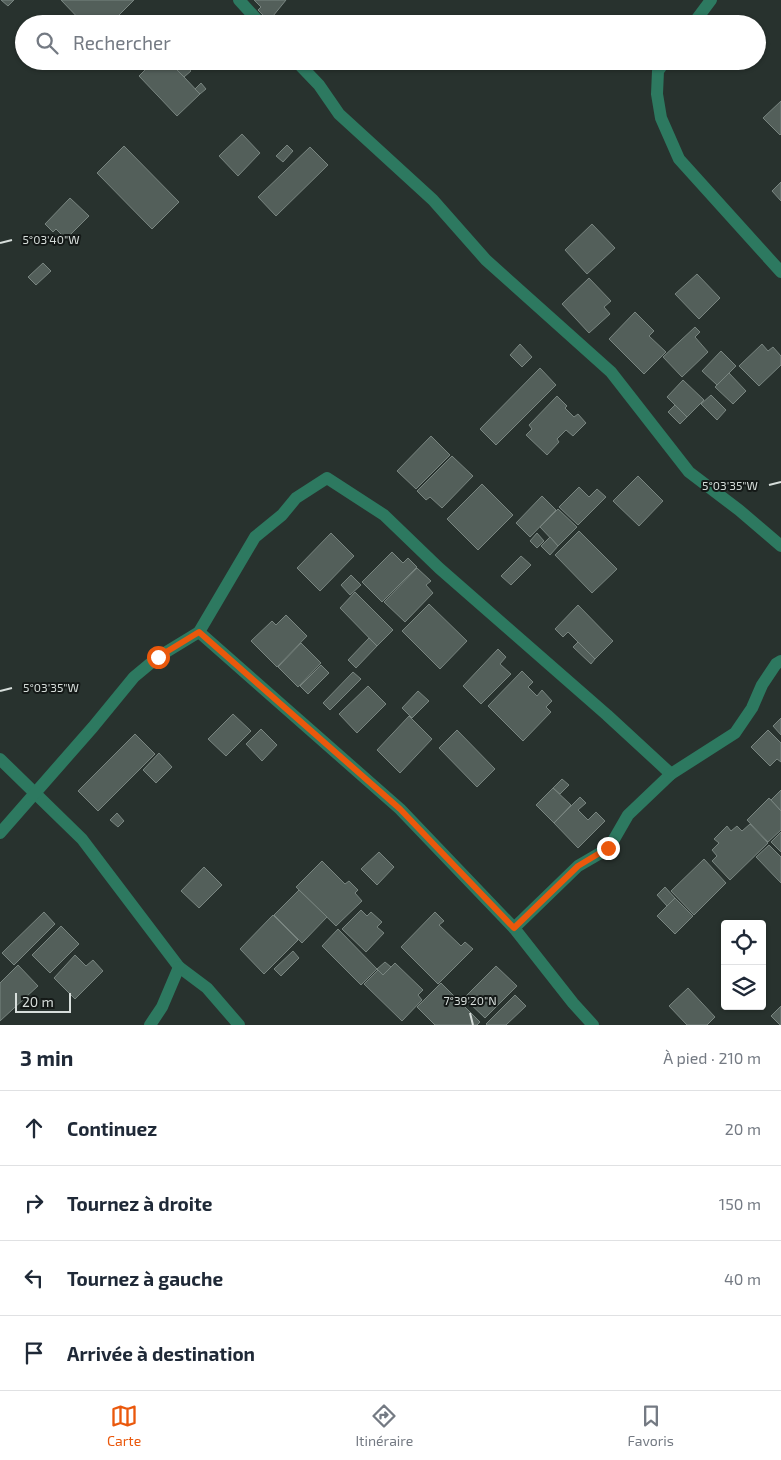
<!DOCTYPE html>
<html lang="fr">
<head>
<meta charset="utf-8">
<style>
  body { margin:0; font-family:"Exo 2",sans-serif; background:#f2f2f3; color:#1f2937 }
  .controls { position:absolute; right:15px; bottom:15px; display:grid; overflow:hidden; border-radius:5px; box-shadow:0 1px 4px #0004 }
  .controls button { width:45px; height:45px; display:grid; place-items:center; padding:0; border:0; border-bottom:1px solid #e0e1e3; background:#fff; color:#1f2937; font:25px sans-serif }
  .scale { position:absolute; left:15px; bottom:12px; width:56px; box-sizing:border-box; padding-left:5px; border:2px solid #d7dedb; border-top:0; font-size:14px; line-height:18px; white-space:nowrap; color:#d7dedb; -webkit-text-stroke:4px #141917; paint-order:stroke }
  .stop { position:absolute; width:15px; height:15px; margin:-11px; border:4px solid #ea580c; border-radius:50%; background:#fff }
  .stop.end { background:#ea580c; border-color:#fff; box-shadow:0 1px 5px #0008 }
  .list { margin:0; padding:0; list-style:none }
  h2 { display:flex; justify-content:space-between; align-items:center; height:65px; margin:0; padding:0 20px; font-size:21px }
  h2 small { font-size:16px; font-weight:400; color:#747a83 }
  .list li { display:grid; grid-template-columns:32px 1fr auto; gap:15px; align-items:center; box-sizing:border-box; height:75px; padding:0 20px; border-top:1px solid #e0e1e3 }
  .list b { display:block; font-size:19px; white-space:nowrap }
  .list em { font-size:16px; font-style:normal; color:#747a83 }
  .icon { flex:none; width:28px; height:28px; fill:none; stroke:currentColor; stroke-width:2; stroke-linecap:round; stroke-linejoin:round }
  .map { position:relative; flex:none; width:781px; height:1025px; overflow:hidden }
  .search { position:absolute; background:#fff; box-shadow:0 1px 4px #0004; left:15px; right:15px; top:15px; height:55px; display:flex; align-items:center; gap:12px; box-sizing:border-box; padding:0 18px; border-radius:28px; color:#747a83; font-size:19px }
  .sheet { height:365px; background:#fff }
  nav { display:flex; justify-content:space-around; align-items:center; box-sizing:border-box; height:70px; border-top:1px solid #e0e1e3; background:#fff; font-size:14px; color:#747a83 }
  nav a { display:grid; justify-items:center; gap:2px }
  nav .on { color:#ea580c }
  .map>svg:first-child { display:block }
  .building { fill:#535f5a; stroke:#798580 }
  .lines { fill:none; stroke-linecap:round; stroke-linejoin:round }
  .minor { stroke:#2d7960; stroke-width:12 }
  .route { stroke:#ea580c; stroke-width:6 }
  .ticks { fill:none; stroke:#d7dedb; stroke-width:2 }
  .ticks-label { font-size:12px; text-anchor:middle; fill:#d7dedb; stroke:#141917; stroke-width:4; stroke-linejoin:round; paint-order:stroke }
</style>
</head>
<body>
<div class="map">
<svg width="781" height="1025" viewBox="0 0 781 1025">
  <rect width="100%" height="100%" fill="#28322e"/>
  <!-- building -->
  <g class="building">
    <polygon points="1,0 14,0 8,6"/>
    <polygon points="61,0 134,0 110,24 84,24"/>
    <polygon points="254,0 286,0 269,21 258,10 261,7"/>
    <polygon points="154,61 169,61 200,94 177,116 139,76"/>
    <polygon points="183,63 191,71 184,77 176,69"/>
    <polygon points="201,83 206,89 200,94 195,89"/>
    <polygon points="781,101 781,134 780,135 763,118"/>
    <polygon points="242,134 260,153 238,176 219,156"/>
    <polygon points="287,145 293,151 283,162 276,156"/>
    <polygon points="124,146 179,202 152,229 97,173"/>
    <polygon points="310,147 328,165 276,216 258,197"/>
    <polygon points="781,182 781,201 772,191"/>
    <polygon points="70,198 89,216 66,239 56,229 53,232 45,224"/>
    <polygon points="592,224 615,248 587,274 565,250"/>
    <polygon points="43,263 51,271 36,285 28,277"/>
    <polygon points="697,274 720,298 699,319 675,294"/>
    <polygon points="589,278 611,301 604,307 610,314 589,333 562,304"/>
    <polygon points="635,312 654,331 649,336 666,352 644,374 609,339"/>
    <polygon points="695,327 700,332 695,337 708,352 682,377 663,357"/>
    <polygon points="520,344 532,357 522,367 510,355"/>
    <polygon points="762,344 768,351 773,347 781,356 781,365 759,386 739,366"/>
    <polygon points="721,351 736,366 717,385 702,371"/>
    <polygon points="540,368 556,385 496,445 480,429"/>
    <polygon points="729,373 746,391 733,404 715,387"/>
    <polygon points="683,380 704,400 687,417 667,397"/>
    <polygon points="711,395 726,410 717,420 701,404"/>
    <polygon points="557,396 567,406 565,408 574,417 578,414 586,423 573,436 566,430 557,439 559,442 547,455 526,435 532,429 529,425"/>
    <polygon points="675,405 687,417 680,424 668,412"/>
    <polygon points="431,436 450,455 416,489 397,471"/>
    <polygon points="452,456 473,476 442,508 430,497 426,500 417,491"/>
    <polygon points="638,476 663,501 639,526 613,501"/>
    <polygon points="482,484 513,515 478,550 447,519"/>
    <polygon points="579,487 589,497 597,489 606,497 578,525 559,507"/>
    <polygon points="542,496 556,510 530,537 516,523"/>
    <polygon points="558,509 577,527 558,546 540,527"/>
    <polygon points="579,531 617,569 592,593 555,555"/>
    <polygon points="331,533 354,556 320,591 297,568"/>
    <polygon points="537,533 544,541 537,548 530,541"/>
    <polygon points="550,537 558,546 550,555 541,546"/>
    <polygon points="392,552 403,563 408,558 417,567 382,602 362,582"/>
    <polygon points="521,556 531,565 511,585 501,576"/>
    <polygon points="417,568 431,581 426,585 433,593 405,622 384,602"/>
    <polygon points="351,575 361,585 350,595 341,585"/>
    <polygon points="355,592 393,630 377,646 340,608"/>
    <polygon points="429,604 467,641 440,669 402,631"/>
    <polygon points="578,605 613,641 595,659 568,632 563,637 555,629"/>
    <polygon points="286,615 307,636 277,667 251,641 272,621 276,625"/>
    <polygon points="369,638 377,646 356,668 348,660"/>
    <polygon points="578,642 595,659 591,664 573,647"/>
    <polygon points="301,643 321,663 298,687 278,667"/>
    <polygon points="498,649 506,657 500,664 511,674 481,704 463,686"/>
    <polygon points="321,665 329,673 308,694 300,686"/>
    <polygon points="522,671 533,682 528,687 537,696 542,690 552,701 546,707 551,712 523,741 488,706"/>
    <polygon points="353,672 361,679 330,710 323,703"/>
    <polygon points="368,686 386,704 357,733 339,714"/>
    <polygon points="418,691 429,701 412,718 402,708"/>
    <polygon points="233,714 251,731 226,756 208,739"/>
    <polygon points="409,716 432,739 400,773 377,750"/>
    <polygon points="781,718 781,735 773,726"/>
    <polygon points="261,729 277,745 262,761 246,744"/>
    <polygon points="457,730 495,769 477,787 439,748"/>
    <polygon points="768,730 781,743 781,762 777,759 770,766 751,747"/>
    <polygon points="135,734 155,754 98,811 78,791"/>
    <polygon points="159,753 172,767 156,783 143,770"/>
    <polygon points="562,779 569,785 560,794 553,788"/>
    <polygon points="553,788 571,805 554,823 536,805"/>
    <polygon points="781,790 781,811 771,800"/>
    <polygon points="580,797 586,803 578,810 588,820 596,812 605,821 578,848 554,823"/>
    <polygon points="769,798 781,811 781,830 768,842 747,820"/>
    <polygon points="117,813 124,821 118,827 110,820"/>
    <polygon points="750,824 768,843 730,880 712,861 717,856 712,850 719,843 714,839 727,826 731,831 737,826 742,831"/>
    <polygon points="781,832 781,852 771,842"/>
    <polygon points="769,845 781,857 781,883 756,857"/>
    <polygon points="379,852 394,867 377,885 361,869"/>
    <polygon points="704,859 726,883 694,915 671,891"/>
    <polygon points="322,861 345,884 349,881 358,890 355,893 362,901 336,926 296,887"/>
    <polygon points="204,867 222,885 199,908 181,891"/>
    <polygon points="665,887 675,898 667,906 657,895"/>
    <polygon points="299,890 327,917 302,943 274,915"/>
    <polygon points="675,898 693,916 675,934 657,916"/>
    <polygon points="361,910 367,916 371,912 382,922 377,927 384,933 366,952 342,929"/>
    <polygon points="44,912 55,924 14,965 2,953"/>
    <polygon points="435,912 444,921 439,925 461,946 465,942 473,949 438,984 401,947"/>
    <polygon points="273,915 298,940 264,974 240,949"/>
    <polygon points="61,926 79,944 50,973 32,955"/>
    <polygon points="338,929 377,969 361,985 322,946"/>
    <polygon points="293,951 299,958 281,976 274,969"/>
    <polygon points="75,955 86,966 93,960 103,971 75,999 54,978"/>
    <polygon points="385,962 391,967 383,975 377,969"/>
    <polygon points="395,963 423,990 418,995 422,1000 402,1021 364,984 378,970 383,975"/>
    <polygon points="18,965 38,986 0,1021 0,983"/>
    <polygon points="496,966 517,986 485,1018 464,998"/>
    <polygon points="441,983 480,1022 477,1025 435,1025 417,1007"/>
    <polygon points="688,988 715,1017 707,1025 687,1025 669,1006"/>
    <polygon points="515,995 526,1006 506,1025 487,1025 486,1024"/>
    <polygon points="781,1006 781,1025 780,1025 771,1016"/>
  </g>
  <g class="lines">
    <!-- minor -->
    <g class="minor">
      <polyline points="239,0 261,24"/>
      <polyline points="693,24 711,0"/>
      <polyline points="296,61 319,85 339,114 433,200 486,260 611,372 689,472 739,510 781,546"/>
      <polyline points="665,61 658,71 657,94 661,118 679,159 781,272"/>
      <polyline points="199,632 400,809 514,928 573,1003 593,1025"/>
      <polyline points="0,759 82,839 179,967 207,988 239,1025"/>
      <polyline points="0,833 93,727 134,677 158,657 199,632 255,537 282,515 296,498 327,478 384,515 439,568 607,715 671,774"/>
      <polyline points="514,928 578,866 609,848 628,815 671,774 735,733 752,708 762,685 776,664 781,661"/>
      <polyline points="150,1025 162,1007 179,967"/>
    </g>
  </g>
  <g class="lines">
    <!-- route -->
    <polyline class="route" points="158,657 199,632 400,809 514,928 578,866 608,848"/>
  </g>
  <!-- ticks -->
  <path class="ticks" d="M0,243L12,240M769,485L781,482M0,691L12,688M470,1013L473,1025"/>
  <g class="ticks-label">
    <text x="51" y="244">5°03'40"W</text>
    <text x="730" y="490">5°03'35"W</text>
    <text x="51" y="692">5°03'35"W</text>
    <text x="470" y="1005">7°39'20"N</text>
  </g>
</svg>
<div class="controls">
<button><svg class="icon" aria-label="locate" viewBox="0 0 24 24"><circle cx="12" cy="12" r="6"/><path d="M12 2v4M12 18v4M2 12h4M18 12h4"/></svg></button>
<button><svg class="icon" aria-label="layers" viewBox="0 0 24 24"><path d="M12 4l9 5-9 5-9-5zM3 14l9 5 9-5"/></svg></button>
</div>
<div class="scale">20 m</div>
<div class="stop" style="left:158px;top:657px"></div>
<div class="stop end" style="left:608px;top:848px"></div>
<div class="search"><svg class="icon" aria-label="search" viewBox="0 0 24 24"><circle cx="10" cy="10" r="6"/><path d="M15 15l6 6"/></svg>Rechercher</div>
</div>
<section class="sheet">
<h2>3 min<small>À pied · 210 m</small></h2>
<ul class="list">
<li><svg class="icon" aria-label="ahead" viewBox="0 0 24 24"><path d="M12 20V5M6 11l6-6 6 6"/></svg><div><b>Continuez</b></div><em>20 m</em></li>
<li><svg class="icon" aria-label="right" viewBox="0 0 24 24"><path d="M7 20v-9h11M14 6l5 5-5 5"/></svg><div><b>Tournez à droite</b></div><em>150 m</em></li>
<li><svg class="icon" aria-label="left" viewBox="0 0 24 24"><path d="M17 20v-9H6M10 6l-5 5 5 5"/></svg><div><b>Tournez à gauche</b></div><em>40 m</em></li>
<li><svg class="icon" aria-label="arrive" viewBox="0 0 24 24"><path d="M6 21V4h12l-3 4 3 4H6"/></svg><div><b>Arrivée à destination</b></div></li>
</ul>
</section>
<nav>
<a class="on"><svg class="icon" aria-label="map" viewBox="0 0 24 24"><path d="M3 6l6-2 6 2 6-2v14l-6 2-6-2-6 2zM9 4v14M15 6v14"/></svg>Carte</a>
<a><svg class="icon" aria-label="directions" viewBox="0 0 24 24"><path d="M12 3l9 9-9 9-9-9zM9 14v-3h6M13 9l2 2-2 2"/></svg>Itinéraire</a>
<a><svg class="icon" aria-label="saved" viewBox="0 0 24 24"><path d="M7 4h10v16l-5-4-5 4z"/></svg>Favoris</a>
</nav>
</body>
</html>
